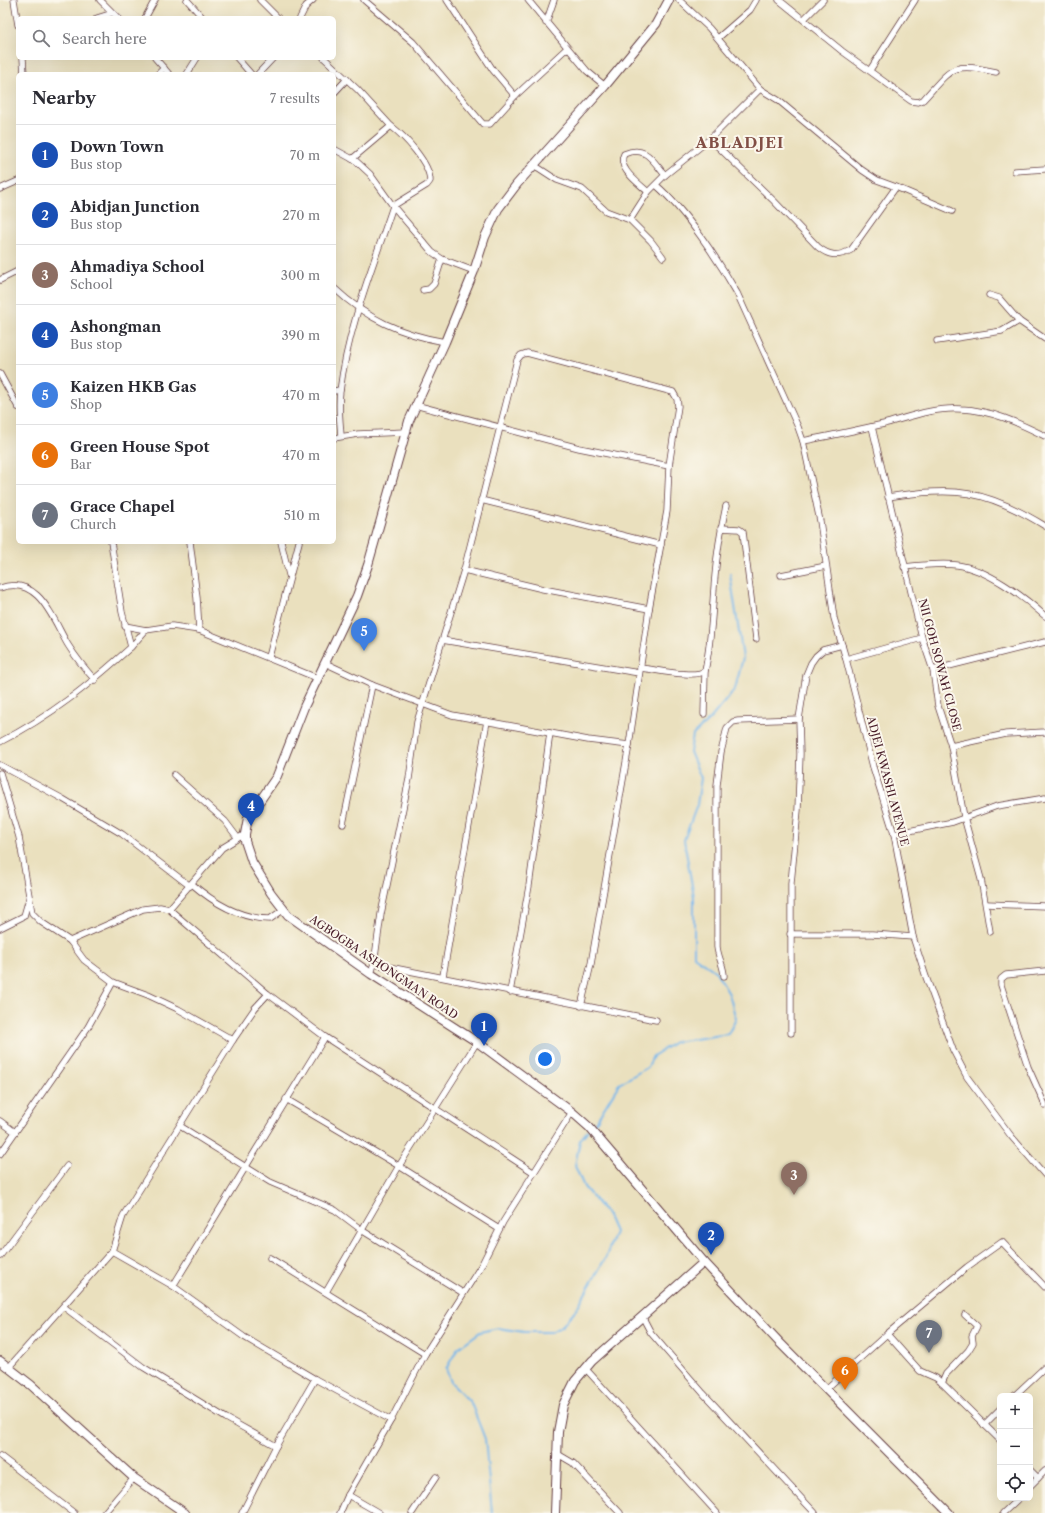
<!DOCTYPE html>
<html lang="en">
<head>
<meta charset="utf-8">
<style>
  body { margin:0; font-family:"Libre Caslon Text",serif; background:#f2f2f3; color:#2b2b33 }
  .controls { position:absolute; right:12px; bottom:12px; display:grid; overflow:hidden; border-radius:6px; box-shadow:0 4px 16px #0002 }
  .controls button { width:36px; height:36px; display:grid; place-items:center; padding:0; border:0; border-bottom:1px solid #e1e1e2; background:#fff; color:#2b2b33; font:20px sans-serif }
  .you { position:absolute; left:545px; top:1059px; width:14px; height:14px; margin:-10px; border:3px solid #fff; border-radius:50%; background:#1a73e8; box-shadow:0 0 0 6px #1a73e833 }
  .badge { display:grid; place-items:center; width:26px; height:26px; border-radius:50%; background:#c8321e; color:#fff; font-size:13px; font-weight:700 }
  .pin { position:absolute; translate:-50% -33px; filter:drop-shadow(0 1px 2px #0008) }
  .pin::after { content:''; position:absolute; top:21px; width:14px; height:12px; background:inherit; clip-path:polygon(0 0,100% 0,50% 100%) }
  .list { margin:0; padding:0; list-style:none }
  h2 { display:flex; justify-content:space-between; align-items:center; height:52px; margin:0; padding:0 16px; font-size:17px }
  h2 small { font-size:13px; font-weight:400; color:#7c7c81 }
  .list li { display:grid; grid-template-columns:26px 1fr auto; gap:12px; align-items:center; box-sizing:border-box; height:60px; padding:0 16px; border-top:1px solid #e1e1e2 }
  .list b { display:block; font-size:15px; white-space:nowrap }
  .list p { margin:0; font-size:13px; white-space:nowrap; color:#7c7c81 }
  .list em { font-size:13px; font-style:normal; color:#7c7c81 }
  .icon { flex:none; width:22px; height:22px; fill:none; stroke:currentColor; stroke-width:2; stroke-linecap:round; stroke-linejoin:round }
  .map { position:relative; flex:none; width:1045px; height:1513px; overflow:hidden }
  .search { position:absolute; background:#fff; box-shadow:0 4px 16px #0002; left:16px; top:16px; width:320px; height:44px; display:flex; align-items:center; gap:10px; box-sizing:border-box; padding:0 14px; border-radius:6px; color:#7c7c81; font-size:15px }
  .panel { position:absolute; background:#fff; box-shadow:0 4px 16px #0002; left:16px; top:72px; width:320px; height:472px; border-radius:6px }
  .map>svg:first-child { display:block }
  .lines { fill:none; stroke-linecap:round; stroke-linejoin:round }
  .stream { stroke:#76b7eb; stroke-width:2 }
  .street-casing { stroke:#623c41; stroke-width:7 }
  .secondary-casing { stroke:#623c41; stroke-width:10 }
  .street { stroke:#fff; stroke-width:5.5 }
  .secondary { stroke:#fff; stroke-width:8 }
  .labels { text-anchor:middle; stroke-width:4; stroke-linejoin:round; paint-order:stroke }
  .street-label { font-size:11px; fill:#4a1f2b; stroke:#fbf7ec }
  .district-label { font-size:15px; font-weight:bold; letter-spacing:1px; fill:#824f46; stroke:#fbf7ec }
</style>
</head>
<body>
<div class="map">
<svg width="1045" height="1513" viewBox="0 0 1045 1513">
  <rect width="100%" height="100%" fill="#fbf7ec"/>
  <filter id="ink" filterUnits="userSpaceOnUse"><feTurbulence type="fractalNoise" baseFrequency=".025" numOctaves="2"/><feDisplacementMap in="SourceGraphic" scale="8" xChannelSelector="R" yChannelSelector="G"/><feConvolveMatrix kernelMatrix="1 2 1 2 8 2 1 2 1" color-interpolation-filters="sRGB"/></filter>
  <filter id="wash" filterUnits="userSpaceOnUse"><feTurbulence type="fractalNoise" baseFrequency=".012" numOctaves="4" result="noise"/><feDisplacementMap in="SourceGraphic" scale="16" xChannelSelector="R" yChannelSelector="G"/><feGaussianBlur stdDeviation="0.9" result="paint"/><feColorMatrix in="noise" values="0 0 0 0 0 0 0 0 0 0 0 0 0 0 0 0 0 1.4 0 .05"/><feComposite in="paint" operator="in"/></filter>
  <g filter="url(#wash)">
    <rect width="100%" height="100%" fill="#eae0be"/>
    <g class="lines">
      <!-- stream -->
      <g class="stream">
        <polyline points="591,1127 597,1120 619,1084 648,1067 653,1056 675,1042 728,1034 736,1019 729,994 716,972 694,956 694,897 684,840 697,805 701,778 690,752 693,735 711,718 735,689 743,658 730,574"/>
        <polyline points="492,1513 485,1439 471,1403 451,1382 446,1369 458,1348 480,1332 498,1328 524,1332 551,1332 562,1326 577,1308 606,1257 615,1232 607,1214 584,1187 575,1166 580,1140 588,1130"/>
      </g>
    </g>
  </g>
  <g filter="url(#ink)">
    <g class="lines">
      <!-- street casing -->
      <g class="street-casing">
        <g id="street">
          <polyline points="14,0 18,25"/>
          <polyline points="100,0 118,18"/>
          <polyline points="187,0 203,18"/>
          <polyline points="260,0 278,18"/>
          <polyline points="364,0 413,42 483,124 490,124 515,96"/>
          <polyline points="447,0 493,70 515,96 567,48"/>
          <polyline points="528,0 587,71 605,86"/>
          <polyline points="679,0 709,28 760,89 778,100 862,170 877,180 896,187"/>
          <path d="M779,0L842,51L911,101L918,102L923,100C953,67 951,62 996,72"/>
          <polyline points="97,18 113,13"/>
          <polyline points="145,18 155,0"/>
          <polyline points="300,18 306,6 313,0"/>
          <polyline points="804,19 823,0"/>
          <polyline points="546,23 554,0"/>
          <polyline points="718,38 750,10 756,0"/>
          <polyline points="23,58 24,74"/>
          <polyline points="155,58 169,74"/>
          <polyline points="237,58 251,74"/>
          <polyline points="324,58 358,90 391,126"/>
          <polyline points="870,70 915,0"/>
          <polyline points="158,74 164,68"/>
          <polyline points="187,74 197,58"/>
          <polyline points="258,74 273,58"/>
          <polyline points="334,93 347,79"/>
          <path d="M710,139L774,201L818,247C829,256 838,257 851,250L896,187L952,211"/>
          <polyline points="334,149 356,161 370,174 393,206 432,252 442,259 474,271"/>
          <polyline points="534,165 557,180 582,189 606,211 630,220 651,241 663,257"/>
          <polyline points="1015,171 1045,169"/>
          <path d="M656,185C686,211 717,258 737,293L798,427L803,441L820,521L834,618L846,659L873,767L894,834L913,937L926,977L953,1050L967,1077L1011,1136L1045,1175"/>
          <polyline points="0,189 18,181"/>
          <path d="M648,192C640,184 616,168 624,154C646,145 652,160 665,175"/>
          <polyline points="630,220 648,192 665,175 710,139 760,89"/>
          <polyline points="0,280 18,271"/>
          <path d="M334,288C367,319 400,334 445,342"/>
          <polyline points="423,290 429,289 434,284 442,259"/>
          <polyline points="989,295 999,298 1019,321 1045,339"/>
          <polyline points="937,341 1002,331 1019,321"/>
          <polyline points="0,374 18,407"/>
          <polyline points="334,391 340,390"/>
          <polyline points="415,405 579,448 669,466"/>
          <polyline points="872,427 922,638 933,670 938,706 951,746 964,817 981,879 990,932"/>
          <path d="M341,436C340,421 338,406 340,391C348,327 373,266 393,206L427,185L430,181C430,163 404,136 391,126L352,159"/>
          <polyline points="334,438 358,434 405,432"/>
          <path d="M803,441C830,436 857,430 884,424C909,417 935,407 961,409C991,410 1019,423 1045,436"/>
          <path d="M888,497C956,487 985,489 1045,526"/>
          <polyline points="481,500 661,545"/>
          <polyline points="721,528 739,529 743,532 756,639"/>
          <polyline points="190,542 197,598 199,630"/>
          <polyline points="281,542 289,575"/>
          <path d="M904,567C922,565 940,563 957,565C987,569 1023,596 1045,616"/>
          <polyline points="464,570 543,589 649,609"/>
          <polyline points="781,575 826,566"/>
          <path d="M0,588C39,574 53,620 68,645C76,658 85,669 95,680"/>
          <polyline points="125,626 146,630 172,626 199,630 317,678"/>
          <polyline points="442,640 639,673"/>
          <polyline points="131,647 146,630"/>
          <polyline points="269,657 299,542"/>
          <polyline points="846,659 922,638"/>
          <polyline points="325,663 372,685 452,715 588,740 629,745"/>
          <path d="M640,668C654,669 694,679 705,671C712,639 712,608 715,576C717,552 721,529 726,506"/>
          <polyline points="933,670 1045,642"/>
          <polyline points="704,714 705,671"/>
          <path d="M0,742C51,716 89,685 131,647L122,612L111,542"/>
          <polyline points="951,746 1006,734 1045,732"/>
          <polyline points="0,765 63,799 122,834 190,886"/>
          <polyline points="0,773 19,837 32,913 41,922 70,941 84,960 113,982 148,995 178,1009 233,1040"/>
          <polyline points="174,775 225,821 237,837"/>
          <polyline points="343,824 372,685"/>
          <polyline points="894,834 953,822 997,806 1045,798"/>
          <path d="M192,884C214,903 240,919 270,919L283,910"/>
          <polyline points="986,904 1045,906"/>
          <polyline points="169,909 222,848 245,834"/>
          <polyline points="0,928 24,916 28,902"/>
          <polyline points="790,934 872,934 913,937"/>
          <polyline points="70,941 143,909 160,907 169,909 268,994 325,1037 533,1172"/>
          <polyline points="374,964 656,1020"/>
          <polyline points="1045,971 1006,975 1001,979 1001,985 1028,1067 1045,1105"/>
          <polyline points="371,974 374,964 381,914 409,779 417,722 464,570 517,360 521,355 527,353 673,392 677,399 678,406 669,466 667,511 649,609 629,745 591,964 581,1006"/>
          <polyline points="443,976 487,721"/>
          <path d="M724,976C724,967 718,957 717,947V785L721,752L727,728L733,722L738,721L799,719"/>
          <polyline points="510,992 529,886 550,733"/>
          <polyline points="791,1033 791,883 798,810 800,754 799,719 806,675 811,663 816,656 823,650 842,645"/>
          <polyline points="286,1099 399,1166 499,1229"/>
          <polyline points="0,1121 15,1132"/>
          <polyline points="180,1126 270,1182 335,1210 363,1231 463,1293"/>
          <polyline points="0,1154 88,1027 113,982"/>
          <polyline points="112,1251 173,1286 244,1337 315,1379 391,1420"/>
          <polyline points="0,1256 67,1166"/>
          <polyline points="270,1258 425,1354"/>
          <polyline points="173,1286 325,1037"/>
          <polyline points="326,1292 399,1166 477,1042"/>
          <polyline points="64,1307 143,1367 226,1418 276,1446"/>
          <polyline points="642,1316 651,1333 703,1393 815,1513"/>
          <polyline points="887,1334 920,1371 936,1378 942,1383 1000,1440"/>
          <polyline points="9,1367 112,1251 123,1216 233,1040 255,1008 268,994"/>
          <polyline points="585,1368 717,1513"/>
          <polyline points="942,1383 946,1374 968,1351 973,1343 972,1336 977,1326 965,1315"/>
          <polyline points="826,1389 887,1334 967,1267 1002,1242 1045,1287"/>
          <polyline points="1014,1396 1045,1367"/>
          <polyline points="984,1425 1000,1409"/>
          <polyline points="556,1453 573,1463 620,1513"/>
          <polyline points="0,1456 74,1513"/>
          <polyline points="1030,1470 1038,1478"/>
          <polyline points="1030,1486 1045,1471"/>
          <polyline points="348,1495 379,1513"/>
          <polyline points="104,1513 134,1478"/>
          <polyline points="242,1513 276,1446 315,1379"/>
          <polyline points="340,1513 348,1495 391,1420 425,1354 481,1266 503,1222 572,1112"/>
          <polyline points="412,1513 436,1477"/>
          <polyline points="1003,1513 1019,1498"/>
        </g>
      </g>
      <!-- secondary casing -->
      <g class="secondary-casing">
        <g id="secondary">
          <polyline points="669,0 656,24 605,86 517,184 498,209 485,237 474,271 445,342 409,421 368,565 357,596 304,707 277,776 248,818 245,834 245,841 252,862 271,893 288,915 371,974 477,1042 572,1112 589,1127 704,1262 779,1342 949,1513"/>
          <polyline points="0,1361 31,1385 134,1478 185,1513"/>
          <polyline points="555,1513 558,1432 563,1405 575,1381 592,1361 704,1262"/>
        </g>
      </g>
      <!-- street -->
      <use href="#street" class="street"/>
      <!-- secondary -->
      <use href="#secondary" class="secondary"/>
    </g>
  </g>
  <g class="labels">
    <!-- street labels -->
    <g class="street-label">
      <text transform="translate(940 665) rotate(75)" y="4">NII GOH SOWAH CLOSE</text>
      <text transform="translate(888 781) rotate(75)" y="4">ADJEI KWASHI AVENUE</text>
      <text transform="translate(384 967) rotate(34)" y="4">AGBOGBA ASHONGMAN ROAD</text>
    </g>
    <!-- district labels -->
    <g class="district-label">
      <text x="740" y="148">ABLADJEI</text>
    </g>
  </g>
</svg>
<div class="controls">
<button>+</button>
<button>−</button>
<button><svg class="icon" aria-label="locate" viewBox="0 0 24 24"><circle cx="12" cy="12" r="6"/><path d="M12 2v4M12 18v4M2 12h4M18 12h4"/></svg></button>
</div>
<div class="you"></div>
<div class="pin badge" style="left:484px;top:1046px;background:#1a4fb4">1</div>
<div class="pin badge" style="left:711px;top:1255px;background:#1a4fb4">2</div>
<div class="pin badge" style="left:794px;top:1195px;background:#8d6e63">3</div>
<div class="pin badge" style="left:251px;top:826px;background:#1a4fb4">4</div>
<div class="pin badge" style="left:364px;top:651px;background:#3f7fe0">5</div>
<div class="pin badge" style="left:845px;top:1390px;background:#e8710a">6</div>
<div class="pin badge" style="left:929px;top:1353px;background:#6b7280">7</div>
<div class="search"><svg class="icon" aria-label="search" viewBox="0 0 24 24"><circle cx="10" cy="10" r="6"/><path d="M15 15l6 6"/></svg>Search here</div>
<section class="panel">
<h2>Nearby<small>7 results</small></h2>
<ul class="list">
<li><span class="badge" style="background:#1a4fb4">1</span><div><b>Down Town</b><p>Bus stop</p></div><em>70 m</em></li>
<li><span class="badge" style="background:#1a4fb4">2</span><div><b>Abidjan Junction</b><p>Bus stop</p></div><em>270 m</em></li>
<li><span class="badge" style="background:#8d6e63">3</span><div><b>Ahmadiya School</b><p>School</p></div><em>300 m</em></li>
<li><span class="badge" style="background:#1a4fb4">4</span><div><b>Ashongman</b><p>Bus stop</p></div><em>390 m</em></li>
<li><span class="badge" style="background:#3f7fe0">5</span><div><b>Kaizen HKB Gas</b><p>Shop</p></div><em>470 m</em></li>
<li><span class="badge" style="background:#e8710a">6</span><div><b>Green House Spot</b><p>Bar</p></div><em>470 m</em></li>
<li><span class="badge" style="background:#6b7280">7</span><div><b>Grace Chapel</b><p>Church</p></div><em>510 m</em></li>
</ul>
</section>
</div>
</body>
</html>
